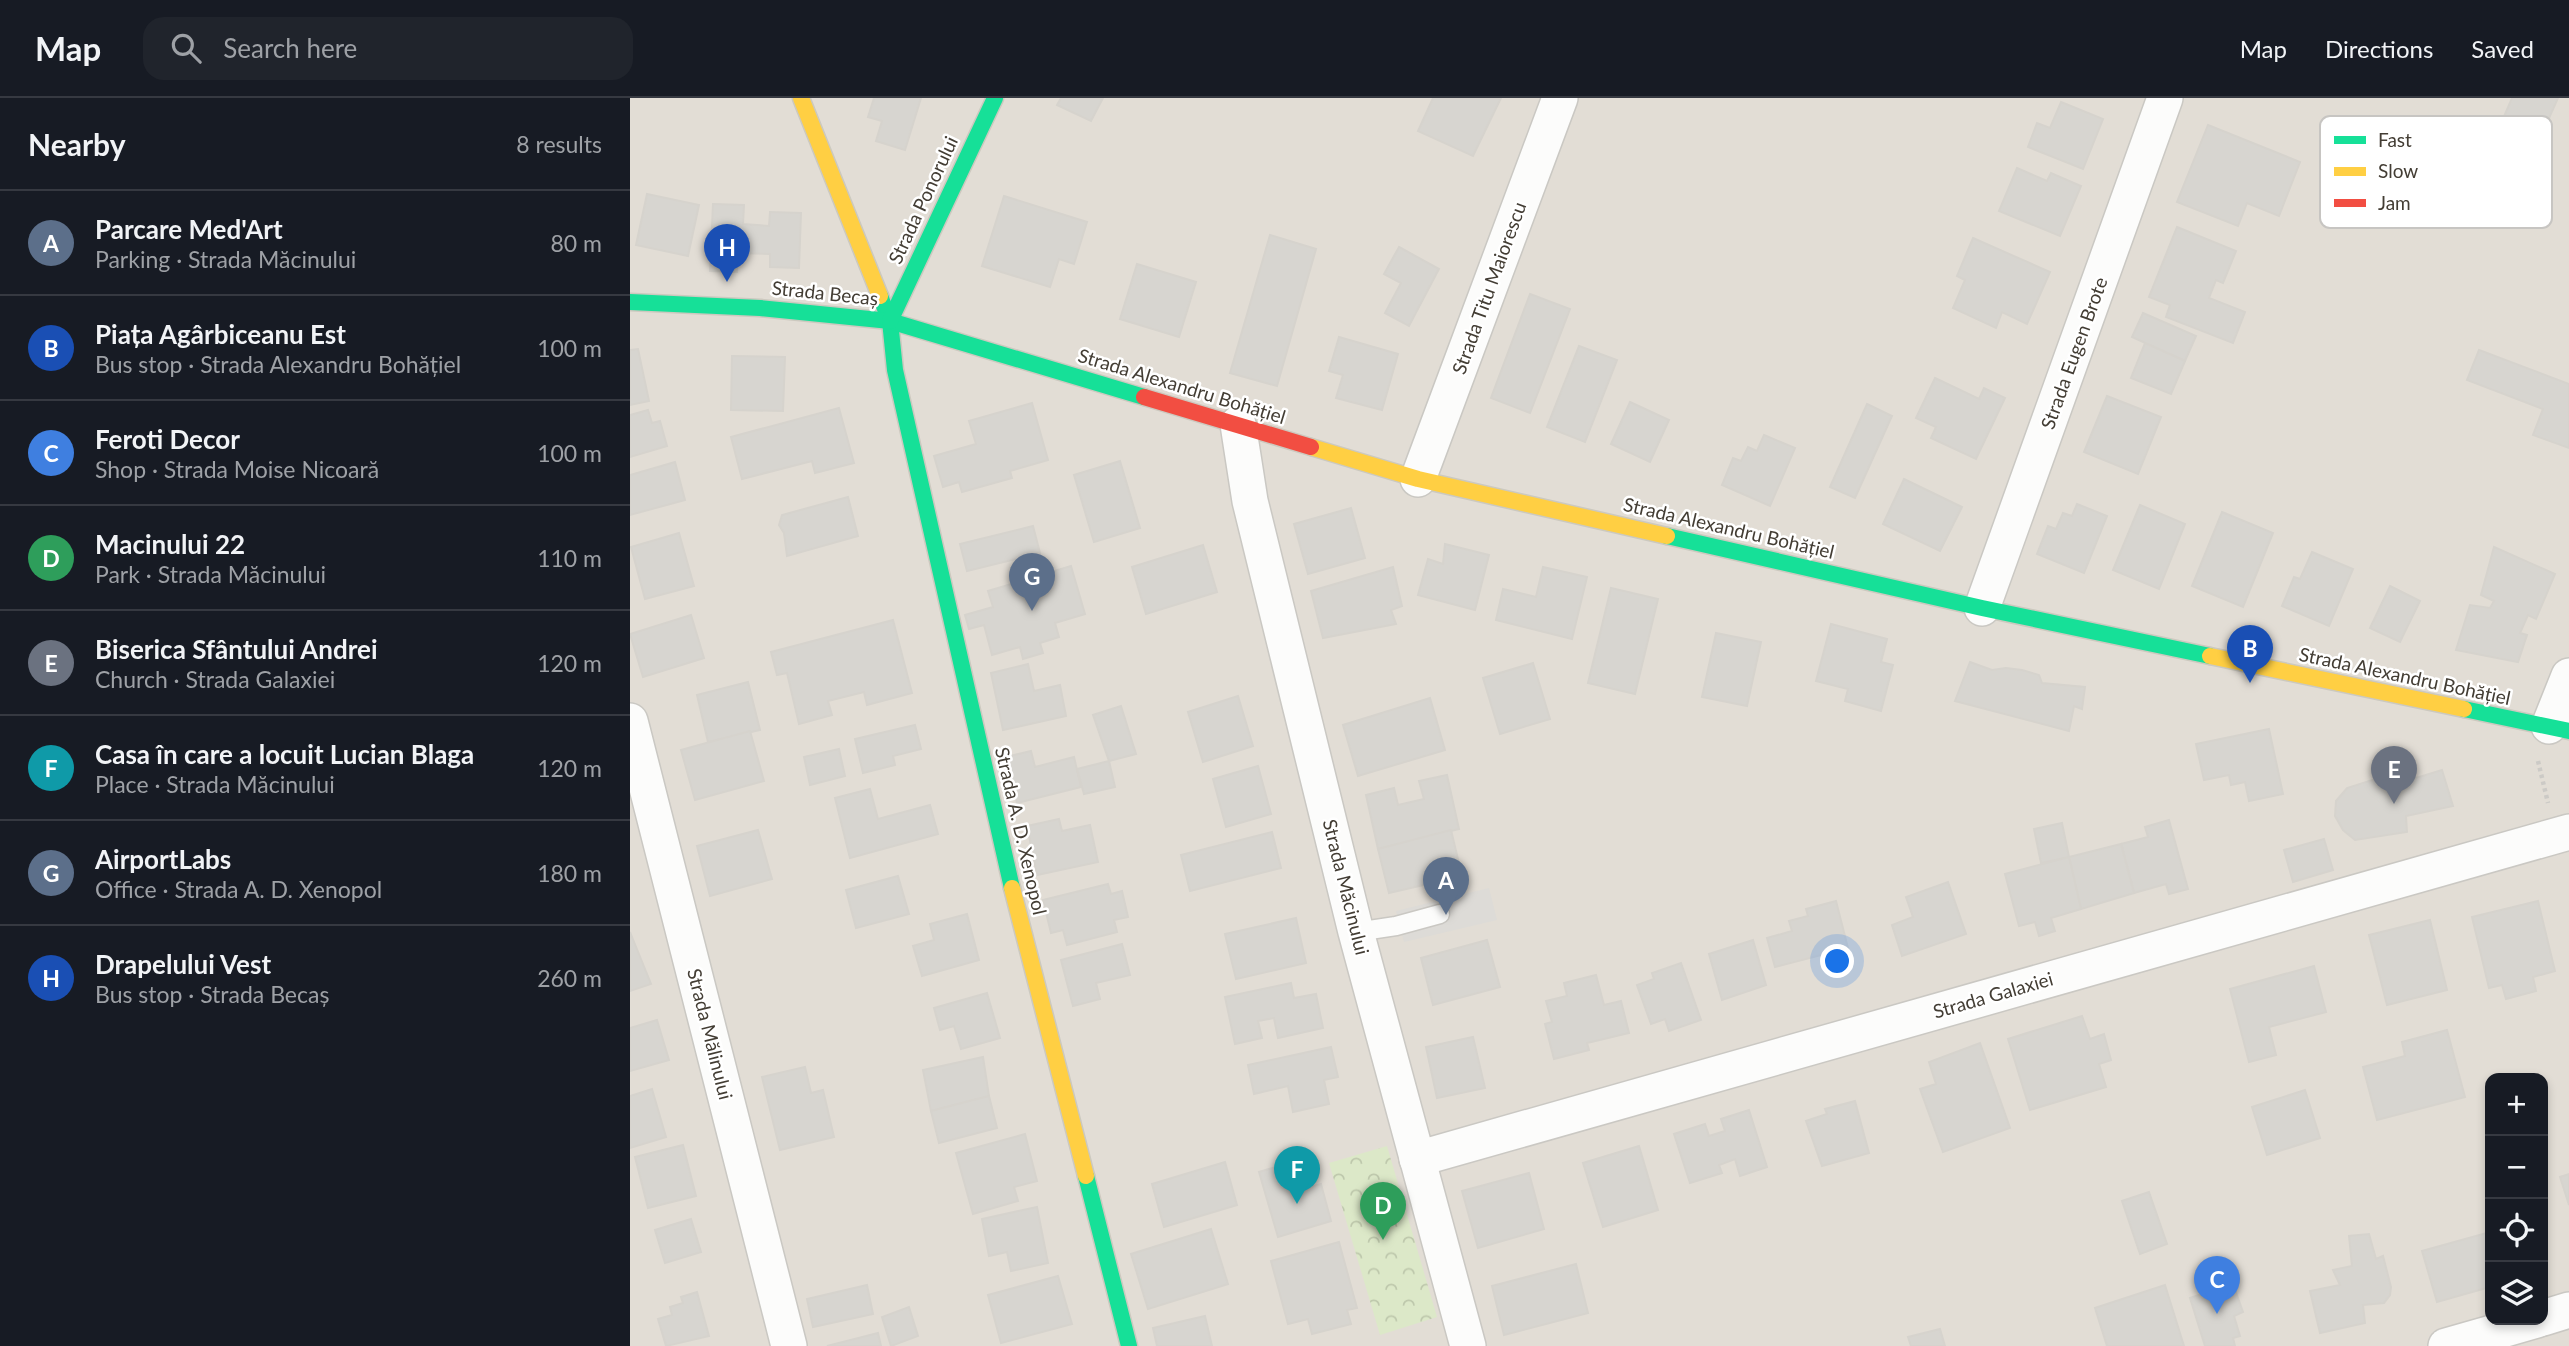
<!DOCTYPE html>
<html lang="en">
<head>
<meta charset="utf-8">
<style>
  body { margin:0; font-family:Lato,sans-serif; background:#20242c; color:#f1f3f6 }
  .controls { position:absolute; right:21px; bottom:21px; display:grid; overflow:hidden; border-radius:14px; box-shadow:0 4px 10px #0003 }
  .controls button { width:63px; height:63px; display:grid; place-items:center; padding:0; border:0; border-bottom:2px solid #363941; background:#171b24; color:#f1f3f6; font:35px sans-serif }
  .you { position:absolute; left:1208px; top:864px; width:24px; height:24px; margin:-18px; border:5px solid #fff; border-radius:50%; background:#1a73e8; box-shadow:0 0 0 10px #1a73e833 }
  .badge { display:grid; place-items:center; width:46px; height:46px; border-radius:50%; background:#1a73e8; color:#fff; font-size:23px; font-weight:700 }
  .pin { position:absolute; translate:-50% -58px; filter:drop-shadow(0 2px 4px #0008) }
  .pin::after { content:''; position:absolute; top:37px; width:24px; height:21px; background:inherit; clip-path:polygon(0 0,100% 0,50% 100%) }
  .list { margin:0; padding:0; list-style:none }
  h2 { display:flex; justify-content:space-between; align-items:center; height:91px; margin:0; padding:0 28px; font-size:30px }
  h2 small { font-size:23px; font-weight:400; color:#9ea1a6 }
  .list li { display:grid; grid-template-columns:46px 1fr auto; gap:21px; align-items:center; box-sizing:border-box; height:105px; padding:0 28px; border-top:2px solid #363941 }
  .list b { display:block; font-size:26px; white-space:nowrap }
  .list p { margin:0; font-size:23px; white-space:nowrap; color:#9ea1a6 }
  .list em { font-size:23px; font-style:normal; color:#9ea1a6 }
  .icon { flex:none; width:38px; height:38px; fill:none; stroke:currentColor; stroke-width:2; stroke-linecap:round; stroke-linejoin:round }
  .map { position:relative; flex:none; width:1939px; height:1248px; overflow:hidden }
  header { display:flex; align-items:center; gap:42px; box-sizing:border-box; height:98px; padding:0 35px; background:#171b24; border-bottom:2px solid #363941 }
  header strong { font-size:33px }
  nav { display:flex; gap:38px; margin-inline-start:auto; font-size:24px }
  .search { width:490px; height:63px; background:#20242c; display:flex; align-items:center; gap:18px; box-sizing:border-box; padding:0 24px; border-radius:21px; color:#9ea1a6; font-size:26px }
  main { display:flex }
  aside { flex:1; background:#171b24 }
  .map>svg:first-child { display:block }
  .residential { fill:#e2ddd5; fill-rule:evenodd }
  .park { fill:url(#park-crowns) }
  .parking { fill:#dddbd7 }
  .building { fill:#d7d5d0; stroke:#d6d3cd; stroke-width:2 }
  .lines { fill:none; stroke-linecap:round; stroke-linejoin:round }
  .lane-casing { stroke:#cac8c3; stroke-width:21 }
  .street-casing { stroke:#cac8c3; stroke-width:38 }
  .fast-casing { stroke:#ccc9bf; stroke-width:19 }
  .slow-casing { stroke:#ccc9bf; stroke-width:19 }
  .jam-casing { stroke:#ccc9bf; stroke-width:19 }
  .path { stroke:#cccac6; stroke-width:4.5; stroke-dasharray:3.5 3.5; stroke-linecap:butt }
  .lane { stroke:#fcfcfb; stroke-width:18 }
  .street { stroke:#fcfcfb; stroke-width:35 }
  .fast { stroke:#16e098; stroke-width:16 }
  .slow { stroke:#ffcf43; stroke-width:16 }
  .jam { stroke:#f24e42; stroke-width:16 }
  .labels { text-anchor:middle; stroke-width:5; stroke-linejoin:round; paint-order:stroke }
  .street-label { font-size:19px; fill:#433d34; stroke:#fff }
  .key { fill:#fff; stroke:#c7c5c2; stroke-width:2 }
  .key-label { font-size:19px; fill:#433d34 }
</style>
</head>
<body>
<header>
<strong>Map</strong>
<div class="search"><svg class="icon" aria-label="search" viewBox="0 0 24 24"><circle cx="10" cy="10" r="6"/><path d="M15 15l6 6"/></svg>Search here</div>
<nav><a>Map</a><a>Directions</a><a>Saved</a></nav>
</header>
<main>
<aside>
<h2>Nearby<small>8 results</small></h2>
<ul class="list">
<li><span class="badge" style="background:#5c6f8a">A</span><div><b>Parcare Med'Art</b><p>Parking · Strada Măcinului</p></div><em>80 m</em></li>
<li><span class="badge" style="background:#1a4fb4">B</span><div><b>Piața Agârbiceanu Est</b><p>Bus stop · Strada Alexandru Bohățiel</p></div><em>100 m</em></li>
<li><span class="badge" style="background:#3f7fe0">C</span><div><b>Feroti Decor</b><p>Shop · Strada Moise Nicoară</p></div><em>100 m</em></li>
<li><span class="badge" style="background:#2e9e5b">D</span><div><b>Macinului 22</b><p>Park · Strada Măcinului</p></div><em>110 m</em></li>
<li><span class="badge" style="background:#6b7280">E</span><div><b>Biserica Sfântului Andrei</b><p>Church · Strada Galaxiei</p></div><em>120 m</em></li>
<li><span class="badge" style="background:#0f9aa8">F</span><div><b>Casa în care a locuit Lucian Blaga</b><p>Place · Strada Măcinului</p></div><em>120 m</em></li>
<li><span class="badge" style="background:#5c6f8a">G</span><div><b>AirportLabs</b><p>Office · Strada A. D. Xenopol</p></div><em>180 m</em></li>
<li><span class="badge" style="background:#1a4fb4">H</span><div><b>Drapelului Vest</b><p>Bus stop · Strada Becaș</p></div><em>260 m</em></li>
</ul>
</aside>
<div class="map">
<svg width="1939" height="1248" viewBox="0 0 1939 1248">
  <defs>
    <pattern id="park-crowns" width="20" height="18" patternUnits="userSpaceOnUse" patternTransform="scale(1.75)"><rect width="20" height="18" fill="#dce8c8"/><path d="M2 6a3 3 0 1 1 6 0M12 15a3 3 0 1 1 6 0" fill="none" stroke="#bec8ac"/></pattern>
  </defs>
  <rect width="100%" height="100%" fill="#eeece7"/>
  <!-- residential -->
  <path class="residential" d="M0,0H1939V1248H0ZM1860,980H1913V1222H1860Z"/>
  <!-- park -->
  <polygon class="park" points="757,1048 807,1219 750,1237 699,1065"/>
  <!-- parking -->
  <polygon class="parking" points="859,790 867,822 774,844 766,813"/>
  <!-- building -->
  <g class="building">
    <polygon points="244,0 291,0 275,52 246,43 252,23 238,19"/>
    <polygon points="431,0 473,0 461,23 427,7"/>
    <polygon points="803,0 871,0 843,58 788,33"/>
    <polygon points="1882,0 1928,0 1907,47 1869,30"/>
    <polygon points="1431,4 1473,21 1453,71 1398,49 1407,25 1420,30"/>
    <polygon points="1578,27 1670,64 1649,118 1617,105 1608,128 1547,104"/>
    <polygon points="1387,70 1417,83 1421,75 1451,88 1430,138 1369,113"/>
    <polygon points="17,96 69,107 58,158 6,147"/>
    <polygon points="374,98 457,124 444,166 429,161 420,189 352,168"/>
    <polygon points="83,106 114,107 113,126 139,128 140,114 171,115 169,170 140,169 140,156 108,155 107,174 80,173"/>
    <polygon points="1547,129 1606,153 1593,185 1586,182 1579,200 1615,214 1603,245 1536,219 1540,207 1519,199"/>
    <polygon points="640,137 686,151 647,288 600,275"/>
    <polygon points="1343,140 1420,174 1397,226 1372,214 1366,230 1323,210 1335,182 1327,178"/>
    <polygon points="769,149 809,171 779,228 755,215 771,185 754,176"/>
    <polygon points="507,166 566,184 549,239 490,221"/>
    <polygon points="900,196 940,211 900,315 861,300"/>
    <polygon points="1513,215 1566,238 1555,263 1502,239"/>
    <polygon points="709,239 768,256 752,312 706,300 713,277 699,273"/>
    <polygon points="1515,245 1555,263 1541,296 1501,280"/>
    <polygon points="949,248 987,262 955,344 917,329"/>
    <polygon points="8,251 19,303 0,307 0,252"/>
    <polygon points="1849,252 1939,286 1939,350 1903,337 1913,311 1837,282"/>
    <polygon points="102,258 155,259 153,313 101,312"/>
    <polygon points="1305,280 1349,301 1354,290 1375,300 1346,361 1301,340 1306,329 1286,320"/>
    <polygon points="1477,298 1531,319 1508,376 1454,354"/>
    <polygon points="1000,304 1039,322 1020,364 981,346"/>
    <polygon points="402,305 418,362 380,373 382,380 332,394 329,384 313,389 304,358 346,346 339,323"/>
    <polygon points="1237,306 1262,318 1225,400 1200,389"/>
    <polygon points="209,310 224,365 185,375 182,363 112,381 101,339"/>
    <polygon points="18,312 22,325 30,323 37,348 0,359 0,317"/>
    <polygon points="1134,337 1165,350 1140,408 1092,387 1103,360 1111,363 1118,349 1127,353"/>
    <polygon points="490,363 510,430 464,444 444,377"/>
    <polygon points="45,364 55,402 0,417 0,377"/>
    <polygon points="1274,381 1332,409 1310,453 1253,426"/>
    <polygon points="218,399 228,438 157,458 154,435 149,427 152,417"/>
    <polygon points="1447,406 1477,418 1454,475 1407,456 1418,428 1426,431 1433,415 1442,418"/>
    <polygon points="1510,407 1555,426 1529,491 1483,472"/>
    <polygon points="721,410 735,460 678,476 664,426"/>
    <polygon points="1592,414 1643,435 1613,509 1562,488"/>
    <polygon points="403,428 410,455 337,473 330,446"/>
    <polygon points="49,435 64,488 15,501 1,449"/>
    <polygon points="815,446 859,457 845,512 788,497 798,461 813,466"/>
    <polygon points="573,447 587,494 516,516 502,469"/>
    <polygon points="1864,449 1925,476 1906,521 1898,517 1890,535 1897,537 1888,564 1826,552 1840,507 1860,510 1864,503 1851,497"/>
    <polygon points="1682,454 1723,471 1699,528 1652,508 1664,479 1670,481"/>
    <polygon points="441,468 455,516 425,525 429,539 410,545 413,555 393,561 390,549 362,557 354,527 339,531 335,517 363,509 358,493"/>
    <polygon points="763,469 772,508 761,512 766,526 693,540 681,493"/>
    <polygon points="913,469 957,479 942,541 866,522 873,491 906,499"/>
    <polygon points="1760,488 1790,503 1770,544 1740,530"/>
    <polygon points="981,490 1028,501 1005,596 958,585"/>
    <polygon points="61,517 74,560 13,579 0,536"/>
    <polygon points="263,522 282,595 237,607 234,594 198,603 202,617 169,626 157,575 147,577 141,554"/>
    <polygon points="1201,526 1257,541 1251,564 1263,567 1251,613 1215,603 1218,591 1186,583"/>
    <polygon points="1086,535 1131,544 1117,608 1072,599"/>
    <polygon points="1340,564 1362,572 1376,570 1392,572 1409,577 1412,585 1455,589 1452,611 1444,608 1439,633 1325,603"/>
    <polygon points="903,565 920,621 870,636 853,580"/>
    <polygon points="398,566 404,593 430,587 436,618 373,632 361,575"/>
    <polygon points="118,584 130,632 78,644 67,597"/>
    <polygon points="608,598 623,648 573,664 558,614"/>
    <polygon points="800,600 815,652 728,678 713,627"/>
    <polygon points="491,608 506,656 479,663 463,617"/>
    <polygon points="285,627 291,651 263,658 265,667 233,675 225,641"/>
    <polygon points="1639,631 1653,696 1619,703 1615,684 1601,687 1599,677 1574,682 1566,646"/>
    <polygon points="120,633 134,683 65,702 51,652"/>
    <polygon points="209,651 215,678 180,687 174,659"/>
    <polygon points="401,653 405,669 444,659 451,689 387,705 376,659"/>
    <polygon points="479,663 485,689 454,696 447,671"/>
    <polygon points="628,668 641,716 596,729 583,681"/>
    <polygon points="1812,672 1823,708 1776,718 1777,734 1725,742 1713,732 1705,718 1706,703 1717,690 1758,677 1760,688"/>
    <polygon points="817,677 829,731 748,751 736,697 764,690 768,707 794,701 789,683"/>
    <polygon points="240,691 248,721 300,707 308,736 220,760 205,700"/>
    <polygon points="429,721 432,733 460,727 468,764 407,777 397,728"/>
    <polygon points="1539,722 1558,791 1539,796 1536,786 1504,795 1491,746 1518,739 1515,729"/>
    <polygon points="1432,725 1439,759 1411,765 1404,731"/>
    <polygon points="128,732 142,781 80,798 67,748"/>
    <polygon points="821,732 832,778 759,795 748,751"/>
    <polygon points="642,734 651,770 560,793 551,757"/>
    <polygon points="1694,741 1703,772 1663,784 1654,752"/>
    <polygon points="1491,746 1504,795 1451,811 1439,759"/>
    <polygon points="1439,759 1451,811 1421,820 1425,833 1409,838 1405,824 1389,828 1375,776"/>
    <polygon points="268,778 279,816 226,830 216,792"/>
    <polygon points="1318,784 1336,836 1272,858 1262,827 1283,819 1276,799"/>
    <polygon points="478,786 481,796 492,793 498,819 484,822 487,834 437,847 433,832 421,835 413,802"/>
    <polygon points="1206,803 1218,850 1145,869 1137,840 1162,833 1159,823 1178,818 1176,811"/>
    <polygon points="1908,803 1925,873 1903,879 1906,893 1876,901 1872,887 1859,890 1842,819"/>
    <polygon points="337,816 349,862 292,878 283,848 304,842 300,826"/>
    <polygon points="666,820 676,865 606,881 595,836"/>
    <polygon points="1800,822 1817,892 1757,907 1739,837"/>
    <polygon points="0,834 21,886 0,893"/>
    <polygon points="857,842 870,889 803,907 791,860"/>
    <polygon points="1123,842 1136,887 1092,902 1079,856"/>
    <polygon points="492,846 500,877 466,885 470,901 443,908 431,862"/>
    <polygon points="1051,865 1071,922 1039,933 1035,921 1021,926 1007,887 1024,881 1022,875"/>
    <polygon points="1684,868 1696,914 1639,929 1646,957 1619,964 1600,891"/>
    <polygon points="966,877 974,907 991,903 999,935 957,945 959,952 924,961 915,926 922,924 916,903 937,898 934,885"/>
    <polygon points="661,885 664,900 686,896 693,930 648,940 644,920 628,923 632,940 605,946 595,899"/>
    <polygon points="357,895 370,940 331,951 324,928 310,932 304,910"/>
    <polygon points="1452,918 1460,941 1474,936 1481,962 1469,966 1476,989 1400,1012 1378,941"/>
    <polygon points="27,922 39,962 0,973 0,930"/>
    <polygon points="1817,932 1835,999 1747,1022 1733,969 1775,958 1772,944"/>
    <polygon points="843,939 855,990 807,1000 796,949"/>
    <polygon points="1350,945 1380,1030 1313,1054 1290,991 1306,986 1299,964"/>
    <polygon points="701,949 708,979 694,982 699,1006 663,1014 658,988 624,996 618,967"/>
    <polygon points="353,959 359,998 301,1013 293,972"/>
    <polygon points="175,969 181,995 193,992 204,1039 150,1052 132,979"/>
    <polygon points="22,991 36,1039 0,1050 0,998"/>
    <polygon points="1675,992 1690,1040 1637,1057 1622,1009"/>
    <polygon points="359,998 367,1030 309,1045 301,1013"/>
    <polygon points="1225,1003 1239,1055 1192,1068 1176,1023 1197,1016 1195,1011"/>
    <polygon points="1119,1012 1137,1069 1110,1078 1105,1061 1089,1067 1092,1075 1060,1085 1044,1036 1075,1026 1079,1038 1095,1033 1091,1021"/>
    <polygon points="395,1036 407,1083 384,1089 388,1103 343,1116 326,1055"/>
    <polygon points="53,1047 66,1098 18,1110 5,1059"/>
    <polygon points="1009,1048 1028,1112 973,1129 953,1065"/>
    <polygon points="673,1061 681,1089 691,1086 701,1123 648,1139 629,1074"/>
    <polygon points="595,1064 607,1107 534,1129 522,1086"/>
    <polygon points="899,1075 914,1131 848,1150 832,1093"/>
    <polygon points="1939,1076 1939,1107 1930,1079"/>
    <polygon points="1519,1094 1537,1146 1510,1156 1492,1103"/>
    <polygon points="407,1109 418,1165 381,1173 377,1154 359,1158 352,1121"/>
    <polygon points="61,1121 71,1154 35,1165 25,1132"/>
    <polygon points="581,1131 598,1186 518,1211 501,1156"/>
    <polygon points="1860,1134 1860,1189 1807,1204 1792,1153"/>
    <polygon points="1739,1136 1746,1161 1753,1158 1761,1189 1760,1197 1754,1205 1733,1207 1735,1225 1690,1235 1680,1193 1710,1187 1703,1172 1722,1168 1719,1138"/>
    <polygon points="709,1144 727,1210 717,1212 721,1226 682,1236 678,1221 658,1226 641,1163"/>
    <polygon points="946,1166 958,1215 874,1237 862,1188"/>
    <polygon points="428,1178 442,1226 371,1245 358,1197"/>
    <polygon points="1603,1186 1613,1214 1604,1218 1610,1238 1603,1240 1605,1248 1575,1248 1560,1200"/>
    <polygon points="237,1187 243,1216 183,1229 177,1201"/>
    <polygon points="1535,1187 1554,1248 1477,1248 1465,1210"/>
    <polygon points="67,1194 79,1238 36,1248 28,1221 42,1217 40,1209 53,1205 51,1199"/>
    <polygon points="279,1209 288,1238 261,1248 252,1219"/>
    <polygon points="575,1218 582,1248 527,1248 523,1230"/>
    <polygon points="1310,1231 1315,1248 1281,1248 1278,1239"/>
    <polygon points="248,1235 251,1248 197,1248"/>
  </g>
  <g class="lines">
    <!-- lane casing -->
    <g class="lane-casing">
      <polyline id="lane" points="726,834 766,828 810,816"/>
    </g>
    <!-- street casing -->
    <g class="street-casing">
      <g id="street">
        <polyline points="608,326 620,403 726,834 838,1248"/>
        <polyline points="788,381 930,0"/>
        <polyline points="1352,510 1535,0"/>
        <polyline points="0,623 159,1248"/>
        <polyline points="1919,628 1939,578"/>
        <polyline points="787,1061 1939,734"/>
        <polyline points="1913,1220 1939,1212"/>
        <polyline points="1816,1248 1907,1222"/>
      </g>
    </g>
    <!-- fast casing -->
    <g class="fast-casing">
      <g id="fast">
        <polyline points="250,198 260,223 265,272 382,790"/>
        <polyline points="0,204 130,210 260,223 514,299"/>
        <polyline points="260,223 365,0"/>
        <polyline points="1037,438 1352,510 1580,558"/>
        <polyline points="1834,611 1939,633"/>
        <polyline points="456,1078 499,1248"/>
      </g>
    </g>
    <!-- slow casing -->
    <g class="slow-casing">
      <g id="slow">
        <polyline points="171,0 250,198"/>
        <polyline points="681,349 788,381 1037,438"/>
        <polyline points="1580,558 1834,611"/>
        <polyline points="382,790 456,1078"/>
      </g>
    </g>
    <!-- jam casing -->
    <g class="jam-casing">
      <polyline id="jam" points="514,299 681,349"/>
    </g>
    <!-- path -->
    <polyline class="path" points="1908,663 1918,705"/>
    <!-- lane -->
    <use href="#lane" class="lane"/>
    <!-- street -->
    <use href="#street" class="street"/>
    <!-- fast -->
    <use href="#fast" class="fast"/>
    <!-- slow -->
    <use href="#slow" class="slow"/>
    <!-- jam -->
    <use href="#jam" class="jam"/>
  </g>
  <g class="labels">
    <!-- street labels -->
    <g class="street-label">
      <text transform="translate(293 102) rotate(-65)" y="7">Strada Ponorului</text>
      <text transform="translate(859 190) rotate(-70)" y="7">Strada Titu Maiorescu</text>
      <text transform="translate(195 195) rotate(6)" y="7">Strada Becaș</text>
      <text transform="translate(1444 255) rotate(-70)" y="7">Strada Eugen Brote</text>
      <text transform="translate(552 288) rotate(17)" y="7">Strada Alexandru Bohățiel</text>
      <text transform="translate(1099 430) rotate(13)" y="7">Strada Alexandru Bohățiel</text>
      <text transform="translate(1775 578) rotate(12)" y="7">Strada Alexandru Bohățiel</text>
      <text transform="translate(391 733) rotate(77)" y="7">Strada A. D. Xenopol</text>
      <text transform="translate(716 789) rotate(76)" y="7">Strada Măcinului</text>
      <text transform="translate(1363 897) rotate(-16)" y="7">Strada Galaxiei</text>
      <text transform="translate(80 936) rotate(76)" y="7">Strada Mălinului</text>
    </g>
  </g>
  <!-- legend -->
  <rect x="1690" y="18" width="232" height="112" rx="10" class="key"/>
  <rect x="1704" y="38" width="32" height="8" fill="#16e098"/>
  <rect x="1704" y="69" width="32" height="9" fill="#ffcf43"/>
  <rect x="1704" y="101" width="32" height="8" fill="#f24e42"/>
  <g class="key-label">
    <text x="1748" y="49">Fast</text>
    <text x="1748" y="80">Slow</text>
    <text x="1748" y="112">Jam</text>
  </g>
</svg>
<div class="controls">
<button>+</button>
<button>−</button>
<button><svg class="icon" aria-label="locate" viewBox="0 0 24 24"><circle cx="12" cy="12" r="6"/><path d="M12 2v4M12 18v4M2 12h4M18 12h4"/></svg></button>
<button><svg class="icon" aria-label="layers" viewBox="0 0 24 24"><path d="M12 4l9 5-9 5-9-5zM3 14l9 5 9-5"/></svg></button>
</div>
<div class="you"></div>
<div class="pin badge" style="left:816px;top:817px;background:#5c6f8a">A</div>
<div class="pin badge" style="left:1620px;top:585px;background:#1a4fb4">B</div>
<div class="pin badge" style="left:1587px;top:1216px;background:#3f7fe0">C</div>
<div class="pin badge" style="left:753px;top:1142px;background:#2e9e5b">D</div>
<div class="pin badge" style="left:1764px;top:706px;background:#6b7280">E</div>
<div class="pin badge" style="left:667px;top:1106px;background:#0f9aa8">F</div>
<div class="pin badge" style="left:402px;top:513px;background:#5c6f8a">G</div>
<div class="pin badge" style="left:97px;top:184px;background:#1a4fb4">H</div>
</div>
</main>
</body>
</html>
